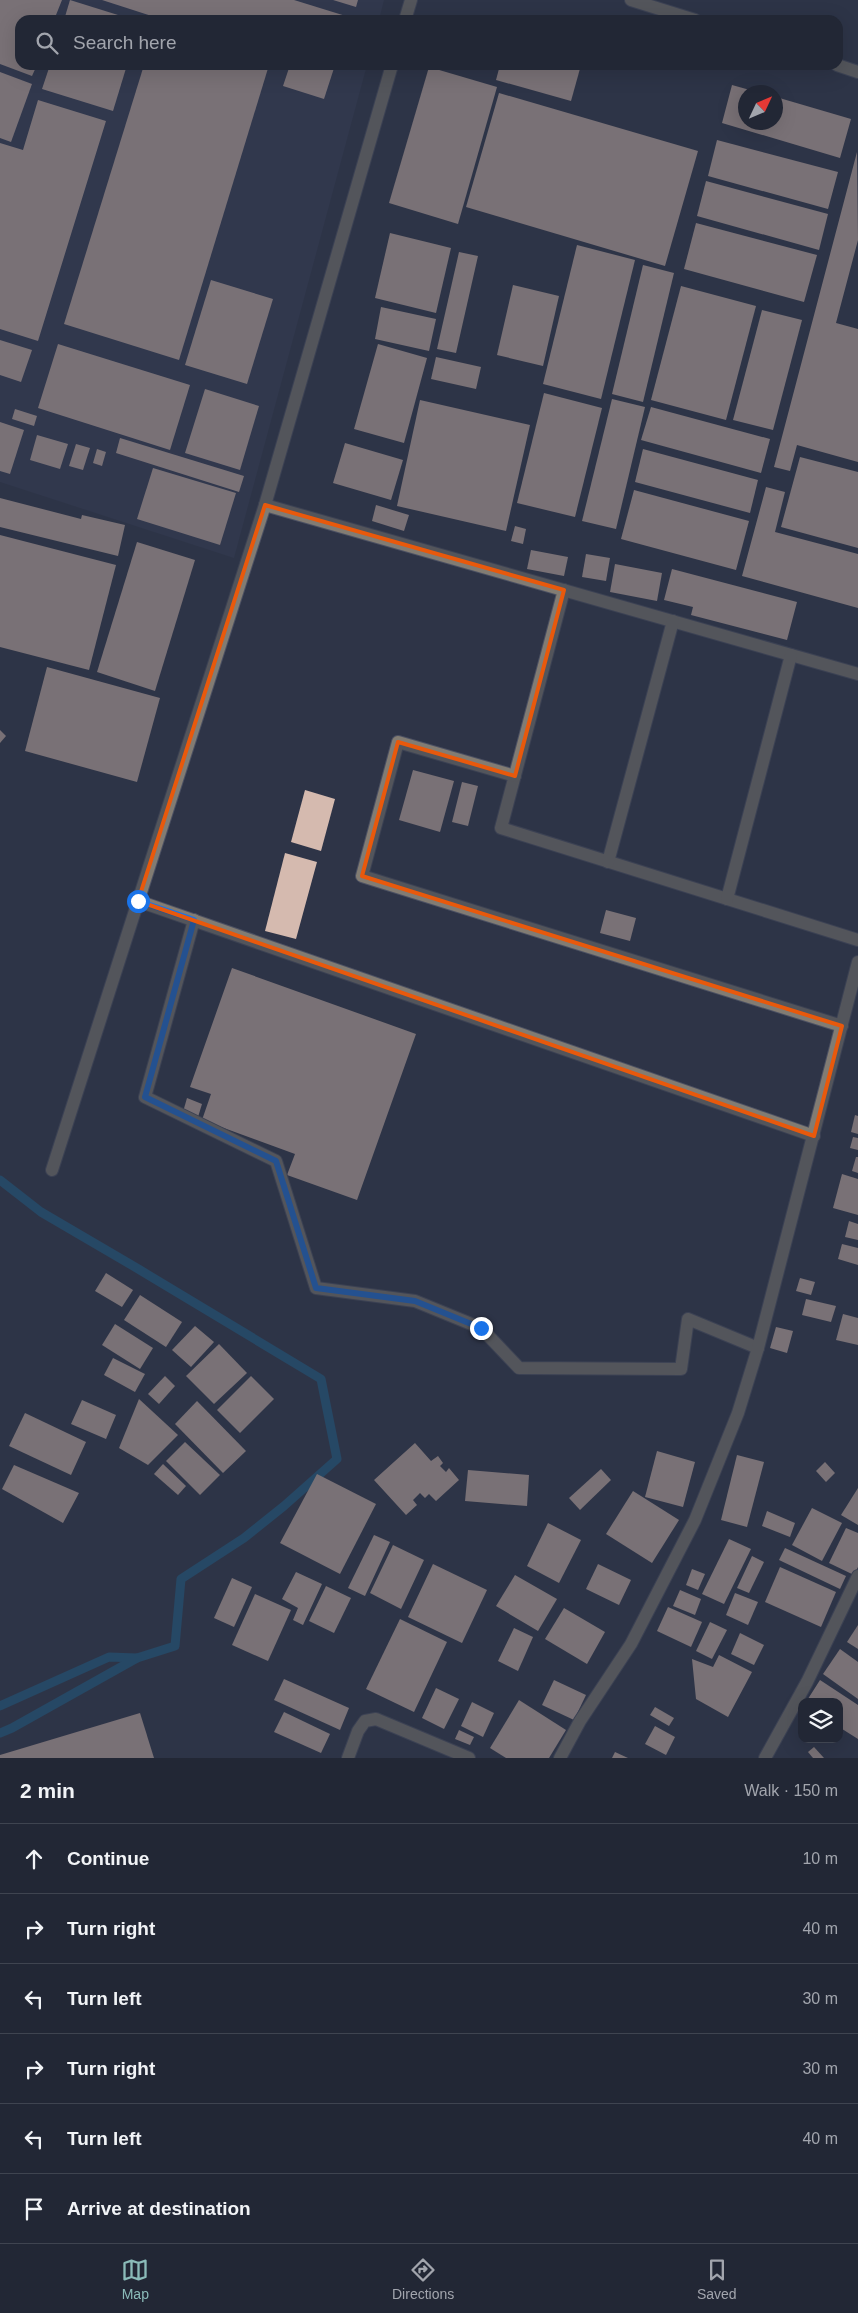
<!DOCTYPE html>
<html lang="en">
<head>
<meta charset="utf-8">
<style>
  body { margin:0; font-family:Helvetica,sans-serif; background:#2a2f3d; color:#f1f3f6 }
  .controls { position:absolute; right:15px; bottom:15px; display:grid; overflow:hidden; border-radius:10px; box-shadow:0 5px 20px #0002 }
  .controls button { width:45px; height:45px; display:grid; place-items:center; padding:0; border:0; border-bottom:1px solid #3f4450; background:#222735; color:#f1f3f6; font:25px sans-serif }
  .compass { position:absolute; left:738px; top:85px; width:45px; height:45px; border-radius:50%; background:#222735; box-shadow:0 5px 20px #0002; rotate:46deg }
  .stop { position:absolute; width:15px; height:15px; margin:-11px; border:4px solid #1a73e8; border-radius:50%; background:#fff }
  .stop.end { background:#1a73e8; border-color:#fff; box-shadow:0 1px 5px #0008 }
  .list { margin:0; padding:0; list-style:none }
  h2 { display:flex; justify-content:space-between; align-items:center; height:65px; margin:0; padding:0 20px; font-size:21px }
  h2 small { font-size:16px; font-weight:400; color:#a2a5ad }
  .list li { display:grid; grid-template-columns:32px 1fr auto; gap:15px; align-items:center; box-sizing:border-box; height:70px; padding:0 20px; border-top:1px solid #3f4450 }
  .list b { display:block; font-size:19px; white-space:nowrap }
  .list em { font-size:16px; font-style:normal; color:#a2a5ad }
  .icon { flex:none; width:28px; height:28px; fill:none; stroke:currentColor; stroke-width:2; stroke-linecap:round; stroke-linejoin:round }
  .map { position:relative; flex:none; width:858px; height:1758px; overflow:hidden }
  .search { position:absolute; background:#222735; box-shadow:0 5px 20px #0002; left:15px; right:15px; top:15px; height:55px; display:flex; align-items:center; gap:12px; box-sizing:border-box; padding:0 18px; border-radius:15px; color:#a2a5ad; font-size:19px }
  .sheet { height:485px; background:#222735 }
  nav { display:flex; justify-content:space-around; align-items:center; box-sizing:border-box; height:70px; border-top:1px solid #3f4450; background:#222735; font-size:14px; color:#a2a5ad }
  nav a { display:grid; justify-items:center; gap:2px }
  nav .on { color:#8bbbb9 }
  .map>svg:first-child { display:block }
  .built { fill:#353c55 }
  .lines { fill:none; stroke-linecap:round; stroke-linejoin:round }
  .stream { stroke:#1e5f89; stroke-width:9 }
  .building { fill:#d5baaf }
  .minor-casing { stroke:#4c5163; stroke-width:14 }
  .minor { stroke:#827c73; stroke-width:12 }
  .route { stroke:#1a73e8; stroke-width:6 }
  .marked { fill:none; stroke:#e8590c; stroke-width:4; stroke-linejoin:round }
</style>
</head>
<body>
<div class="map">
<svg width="858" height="1758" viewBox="0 0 858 1758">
  <rect width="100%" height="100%" fill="#2e3447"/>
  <!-- built -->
  <polygon class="built" points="0,0 384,0 379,20 20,20 20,65 367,65 234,558 0,482"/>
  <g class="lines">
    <!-- stream -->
    <g class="stream">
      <polyline points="0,1180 41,1212 140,1270 321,1379 337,1459 284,1506 244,1538 181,1579 175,1646 137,1658"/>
      <polyline points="0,1706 109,1657 137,1658 12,1728 0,1733"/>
    </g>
  </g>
  <!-- building -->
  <g class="building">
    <polygon points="0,0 62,0 54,20 20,20 20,65 37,65 32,76 0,64"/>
    <polygon points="70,0 134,20 64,20"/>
    <polygon points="102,0 294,0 349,17 348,20 164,20"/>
    <polygon points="333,0 358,0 356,7"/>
    <polygon points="50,65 127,65 113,111 42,89"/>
    <polygon points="144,65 269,65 179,360 64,324"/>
    <polygon points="290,65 335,65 324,99 283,86"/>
    <polygon points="500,65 581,65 571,101 496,80"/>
    <polygon points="429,67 497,87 458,224 389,203"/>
    <polygon points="0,72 32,84 11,142 0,138"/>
    <polygon points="732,85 757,92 746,92 746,122 776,122 776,97 851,119 840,158 722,123"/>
    <polygon points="499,93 698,151 665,266 466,207"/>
    <polygon points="38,100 106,121 38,341 0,329 0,143 23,150"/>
    <polygon points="717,140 838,172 828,209 708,176"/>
    <polygon points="857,152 858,240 836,323 858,329 858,462 797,445 790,471 774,467"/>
    <polygon points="706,181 828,214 819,250 697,216"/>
    <polygon points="696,223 817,255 804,302 684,269"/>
    <polygon points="390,233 451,248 436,313 375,298"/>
    <polygon points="577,245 635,260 601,399 543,384"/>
    <polygon points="459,252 478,256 456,353 437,349"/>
    <polygon points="643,265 674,273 643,402 612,394"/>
    <polygon points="211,280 273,299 247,384 185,365"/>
    <polygon points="513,285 559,296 543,366 497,355"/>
    <polygon points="681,286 756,306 726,420 651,400"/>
    <polygon points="381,307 436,319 429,351 375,339"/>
    <polygon points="762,310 802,320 773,430 733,420"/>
    <polygon points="0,340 32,350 21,382 0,375"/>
    <polygon points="58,344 190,385 170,450 38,408"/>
    <polygon points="378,344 427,358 404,443 354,429"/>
    <polygon points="436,357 481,367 476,389 431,379"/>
    <polygon points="205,389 259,406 240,470 185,453"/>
    <polygon points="544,393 602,408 575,517 517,503"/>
    <polygon points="612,399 645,407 616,529 582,521"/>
    <polygon points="420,400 530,425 506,531 397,506"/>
    <polygon points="651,407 770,439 761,473 641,440"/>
    <polygon points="15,409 37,416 34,426 12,419"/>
    <polygon points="0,422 24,430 10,474 0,471"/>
    <polygon points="37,435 68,444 60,469 30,460"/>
    <polygon points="120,438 244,476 239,492 116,453"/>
    <polygon points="345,443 403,460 391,500 333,483"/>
    <polygon points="76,444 90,448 83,470 69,466"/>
    <polygon points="97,449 106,452 102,466 93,463"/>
    <polygon points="643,449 758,480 750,513 635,482"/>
    <polygon points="800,457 858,472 858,548 781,527"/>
    <polygon points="153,468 236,493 220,545 137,519"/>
    <polygon points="766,487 785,492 775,532 858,554 858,608 742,576"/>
    <polygon points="634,490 749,521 736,570 621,539"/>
    <polygon points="0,498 81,519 82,515 125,525 118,556 0,527"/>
    <polygon points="376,505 409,515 404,531 372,521"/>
    <polygon points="515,526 526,529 523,544 511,541"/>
    <polygon points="0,535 116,565 89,670 0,647"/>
    <polygon points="137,542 195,560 155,691 97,672"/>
    <polygon points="531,550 568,557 564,576 527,569"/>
    <polygon points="586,554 610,558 606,581 582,577"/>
    <polygon points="615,564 662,573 657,601 610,592"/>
    <polygon points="672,569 797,602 787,640 691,615 693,607 664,600"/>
    <polygon points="47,667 160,698 137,782 25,751"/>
    <polygon points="0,730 6,736 0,743"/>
    <polygon points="413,770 454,781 440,832 399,820"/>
    <polygon points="462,782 478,786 468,826 452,822"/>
    <polygon points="305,790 335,799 321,851 291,842"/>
    <polygon points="285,853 317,862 296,939 265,931"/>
    <polygon points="606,910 636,918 630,941 600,933"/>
    <polygon points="232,968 416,1034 357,1200 287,1175 295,1154 202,1120 211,1094 190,1087"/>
    <polygon points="187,1098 202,1104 198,1117 183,1112"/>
    <polygon points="855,1115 858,1116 858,1134 851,1132"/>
    <polygon points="853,1137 858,1138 858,1150 850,1148"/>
    <polygon points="856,1157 858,1157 858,1173 852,1171"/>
    <polygon points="842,1174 858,1179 858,1215 833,1208"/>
    <polygon points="849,1221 858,1224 858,1240 845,1237"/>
    <polygon points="842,1244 858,1248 858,1265 838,1259"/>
    <polygon points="106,1273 133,1290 122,1307 95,1291"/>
    <polygon points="800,1278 815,1282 811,1295 796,1291"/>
    <polygon points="140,1295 182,1322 166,1347 124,1320"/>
    <polygon points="806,1299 836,1306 831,1322 802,1315"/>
    <polygon points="843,1314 858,1318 858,1345 836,1340"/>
    <polygon points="115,1324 153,1348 140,1369 102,1345"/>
    <polygon points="195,1326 214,1342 191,1367 172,1350"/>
    <polygon points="776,1327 793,1331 787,1353 770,1348"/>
    <polygon points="219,1344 247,1373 214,1404 186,1376"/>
    <polygon points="113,1358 145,1374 135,1392 104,1375"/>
    <polygon points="165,1376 175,1386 159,1404 148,1394"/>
    <polygon points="251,1376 274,1399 240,1433 217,1410"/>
    <polygon points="139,1399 178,1435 148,1465 119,1448"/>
    <polygon points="82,1400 116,1415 106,1439 71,1424"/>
    <polygon points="197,1401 246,1451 223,1473 175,1424"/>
    <polygon points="25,1413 86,1442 71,1475 9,1446"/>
    <polygon points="185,1442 220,1475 200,1495 166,1461"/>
    <polygon points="415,1443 431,1461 438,1456 443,1463 440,1466 446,1472 449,1468 459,1480 436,1501 429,1494 425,1498 420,1493 413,1500 417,1505 406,1515 374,1480"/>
    <polygon points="657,1451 695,1462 683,1507 645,1497"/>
    <polygon points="737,1455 764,1462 747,1527 721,1520"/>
    <polygon points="825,1462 835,1473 826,1482 816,1471"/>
    <polygon points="163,1464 186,1486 178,1495 154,1474"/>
    <polygon points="14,1465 79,1493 63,1523 2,1489"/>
    <polygon points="601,1469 611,1480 580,1510 569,1498"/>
    <polygon points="468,1470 529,1475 527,1506 465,1501"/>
    <polygon points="317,1474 376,1504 340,1574 280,1543"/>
    <polygon points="858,1488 858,1525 841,1515"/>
    <polygon points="633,1491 679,1520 652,1563 606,1534"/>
    <polygon points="812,1508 842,1523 822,1561 792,1545"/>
    <polygon points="767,1511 795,1523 790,1537 762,1526"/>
    <polygon points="548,1523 581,1540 559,1583 527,1566"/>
    <polygon points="846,1528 858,1533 858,1567 854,1575 829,1563"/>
    <polygon points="374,1535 390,1542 365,1596 348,1588"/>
    <polygon points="729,1539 751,1549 724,1604 702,1594"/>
    <polygon points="393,1545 424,1560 401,1609 370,1593"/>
    <polygon points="785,1548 846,1576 840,1589 779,1560"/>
    <polygon points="752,1556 764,1562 749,1593 737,1588"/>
    <polygon points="433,1564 487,1590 462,1643 408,1617"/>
    <polygon points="598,1564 631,1580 619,1605 586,1589"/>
    <polygon points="780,1567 836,1592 821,1627 765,1602"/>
    <polygon points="692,1569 705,1574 698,1590 686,1585"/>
    <polygon points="296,1572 322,1584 303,1625 293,1620 298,1608 282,1599"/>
    <polygon points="515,1575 557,1599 538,1631 496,1606"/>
    <polygon points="232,1578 252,1587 234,1627 214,1618"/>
    <polygon points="326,1586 351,1598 334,1633 309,1621"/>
    <polygon points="680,1590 701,1599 695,1615 673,1606"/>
    <polygon points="735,1593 758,1602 748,1625 726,1615"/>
    <polygon points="255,1594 291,1610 268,1661 232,1645"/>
    <polygon points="668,1607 702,1622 691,1647 657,1631"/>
    <polygon points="564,1608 605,1632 587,1664 545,1639"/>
    <polygon points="400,1619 447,1642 414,1712 366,1689"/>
    <polygon points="710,1622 727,1630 712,1659 696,1651"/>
    <polygon points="858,1625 858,1649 847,1642"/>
    <polygon points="514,1628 533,1637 518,1671 498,1661"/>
    <polygon points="740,1633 764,1645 754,1665 731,1654"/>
    <polygon points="840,1649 858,1662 858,1699 823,1674"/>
    <polygon points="719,1655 752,1672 728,1717 696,1699 692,1659 713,1667"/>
    <polygon points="284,1679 349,1708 340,1730 274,1700"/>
    <polygon points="554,1680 586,1695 574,1720 542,1705"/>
    <polygon points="820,1680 858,1705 858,1739 839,1727 839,1702 806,1702"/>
    <polygon points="436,1688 459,1699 444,1729 422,1718"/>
    <polygon points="519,1700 566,1730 549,1758 506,1758 490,1748"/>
    <polygon points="472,1702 494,1713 483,1737 461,1726"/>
    <polygon points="655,1707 674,1718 669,1726 650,1715"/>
    <polygon points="284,1712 330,1734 321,1753 274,1732"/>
    <polygon points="140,1713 154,1758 0,1758 0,1755"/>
    <polygon points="655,1726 675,1737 666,1755 645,1744"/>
    <polygon points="459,1730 474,1737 470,1745 455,1739"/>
    <polygon points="814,1747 824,1758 813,1758 808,1752"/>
    <polygon points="615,1752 628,1758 612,1758"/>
  </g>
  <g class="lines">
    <!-- minor casing -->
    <g class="minor-casing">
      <g id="minor">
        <polyline points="631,0 695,20"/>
        <polyline points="405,20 411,0"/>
        <polyline points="837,65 858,72"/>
        <polyline points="265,505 858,674"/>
        <polyline points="564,590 501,828 858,940"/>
        <polyline points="515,776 398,742 362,876 842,1026"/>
        <polyline points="608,862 673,621"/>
        <polyline points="727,899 791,655"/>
        <polyline points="138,901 814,1136"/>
        <polyline points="194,920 145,1097 276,1161 316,1288 415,1301 481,1328 519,1368 681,1369 688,1319 758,1348"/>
        <polyline points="52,1170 265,505 392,65"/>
        <polyline points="348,1758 358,1731 365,1721 376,1719 469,1758"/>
        <polyline points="560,1758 580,1721 631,1644 695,1520 738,1413 758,1348 858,962"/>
        <polyline points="765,1758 807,1682 858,1576"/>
      </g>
    </g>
    <!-- minor -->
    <use href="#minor" class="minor"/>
  </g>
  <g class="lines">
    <!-- route -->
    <polyline class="route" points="138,901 194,920 145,1097 276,1161 316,1288 415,1301 481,1328"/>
  </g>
  <!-- marked area -->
  <path d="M0 0H858V1758H0ZM265,505L564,590L515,776L398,742L362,876L842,1026L814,1136L138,901Z" fill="#2e3447" fill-opacity=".55" fill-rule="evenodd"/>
  <path class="marked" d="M265,505L564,590L515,776L398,742L362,876L842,1026L814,1136L138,901Z"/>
</svg>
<div class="controls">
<button><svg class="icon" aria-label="layers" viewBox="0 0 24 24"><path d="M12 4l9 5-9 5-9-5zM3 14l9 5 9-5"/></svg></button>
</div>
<svg class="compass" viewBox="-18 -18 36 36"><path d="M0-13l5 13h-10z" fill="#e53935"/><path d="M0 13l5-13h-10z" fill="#a2a5ad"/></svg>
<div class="stop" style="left:138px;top:901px"></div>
<div class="stop end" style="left:481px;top:1328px"></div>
<div class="search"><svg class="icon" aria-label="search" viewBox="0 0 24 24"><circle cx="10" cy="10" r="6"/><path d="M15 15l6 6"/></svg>Search here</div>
</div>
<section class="sheet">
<h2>2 min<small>Walk · 150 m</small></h2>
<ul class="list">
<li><svg class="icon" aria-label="ahead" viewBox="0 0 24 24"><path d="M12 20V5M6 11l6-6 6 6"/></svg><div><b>Continue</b></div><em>10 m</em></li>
<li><svg class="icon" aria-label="right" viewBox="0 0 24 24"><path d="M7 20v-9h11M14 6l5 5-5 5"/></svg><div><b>Turn right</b></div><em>40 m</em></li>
<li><svg class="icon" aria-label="left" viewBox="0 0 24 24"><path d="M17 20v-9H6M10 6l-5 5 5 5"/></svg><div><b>Turn left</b></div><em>30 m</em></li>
<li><svg class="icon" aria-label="right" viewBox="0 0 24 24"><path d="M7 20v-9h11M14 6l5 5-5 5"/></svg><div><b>Turn right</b></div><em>30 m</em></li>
<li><svg class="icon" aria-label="left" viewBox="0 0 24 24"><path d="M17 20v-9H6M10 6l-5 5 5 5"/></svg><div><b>Turn left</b></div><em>40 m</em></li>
<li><svg class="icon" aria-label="arrive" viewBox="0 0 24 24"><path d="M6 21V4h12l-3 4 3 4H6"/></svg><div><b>Arrive at destination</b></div></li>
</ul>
</section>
<nav>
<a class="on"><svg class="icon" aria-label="map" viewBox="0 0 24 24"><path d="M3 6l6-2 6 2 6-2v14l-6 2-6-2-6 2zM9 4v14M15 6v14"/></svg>Map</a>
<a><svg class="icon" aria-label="directions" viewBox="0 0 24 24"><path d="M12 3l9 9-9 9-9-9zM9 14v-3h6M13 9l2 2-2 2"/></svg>Directions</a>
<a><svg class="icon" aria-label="saved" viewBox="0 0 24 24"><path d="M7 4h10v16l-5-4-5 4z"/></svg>Saved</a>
</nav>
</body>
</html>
